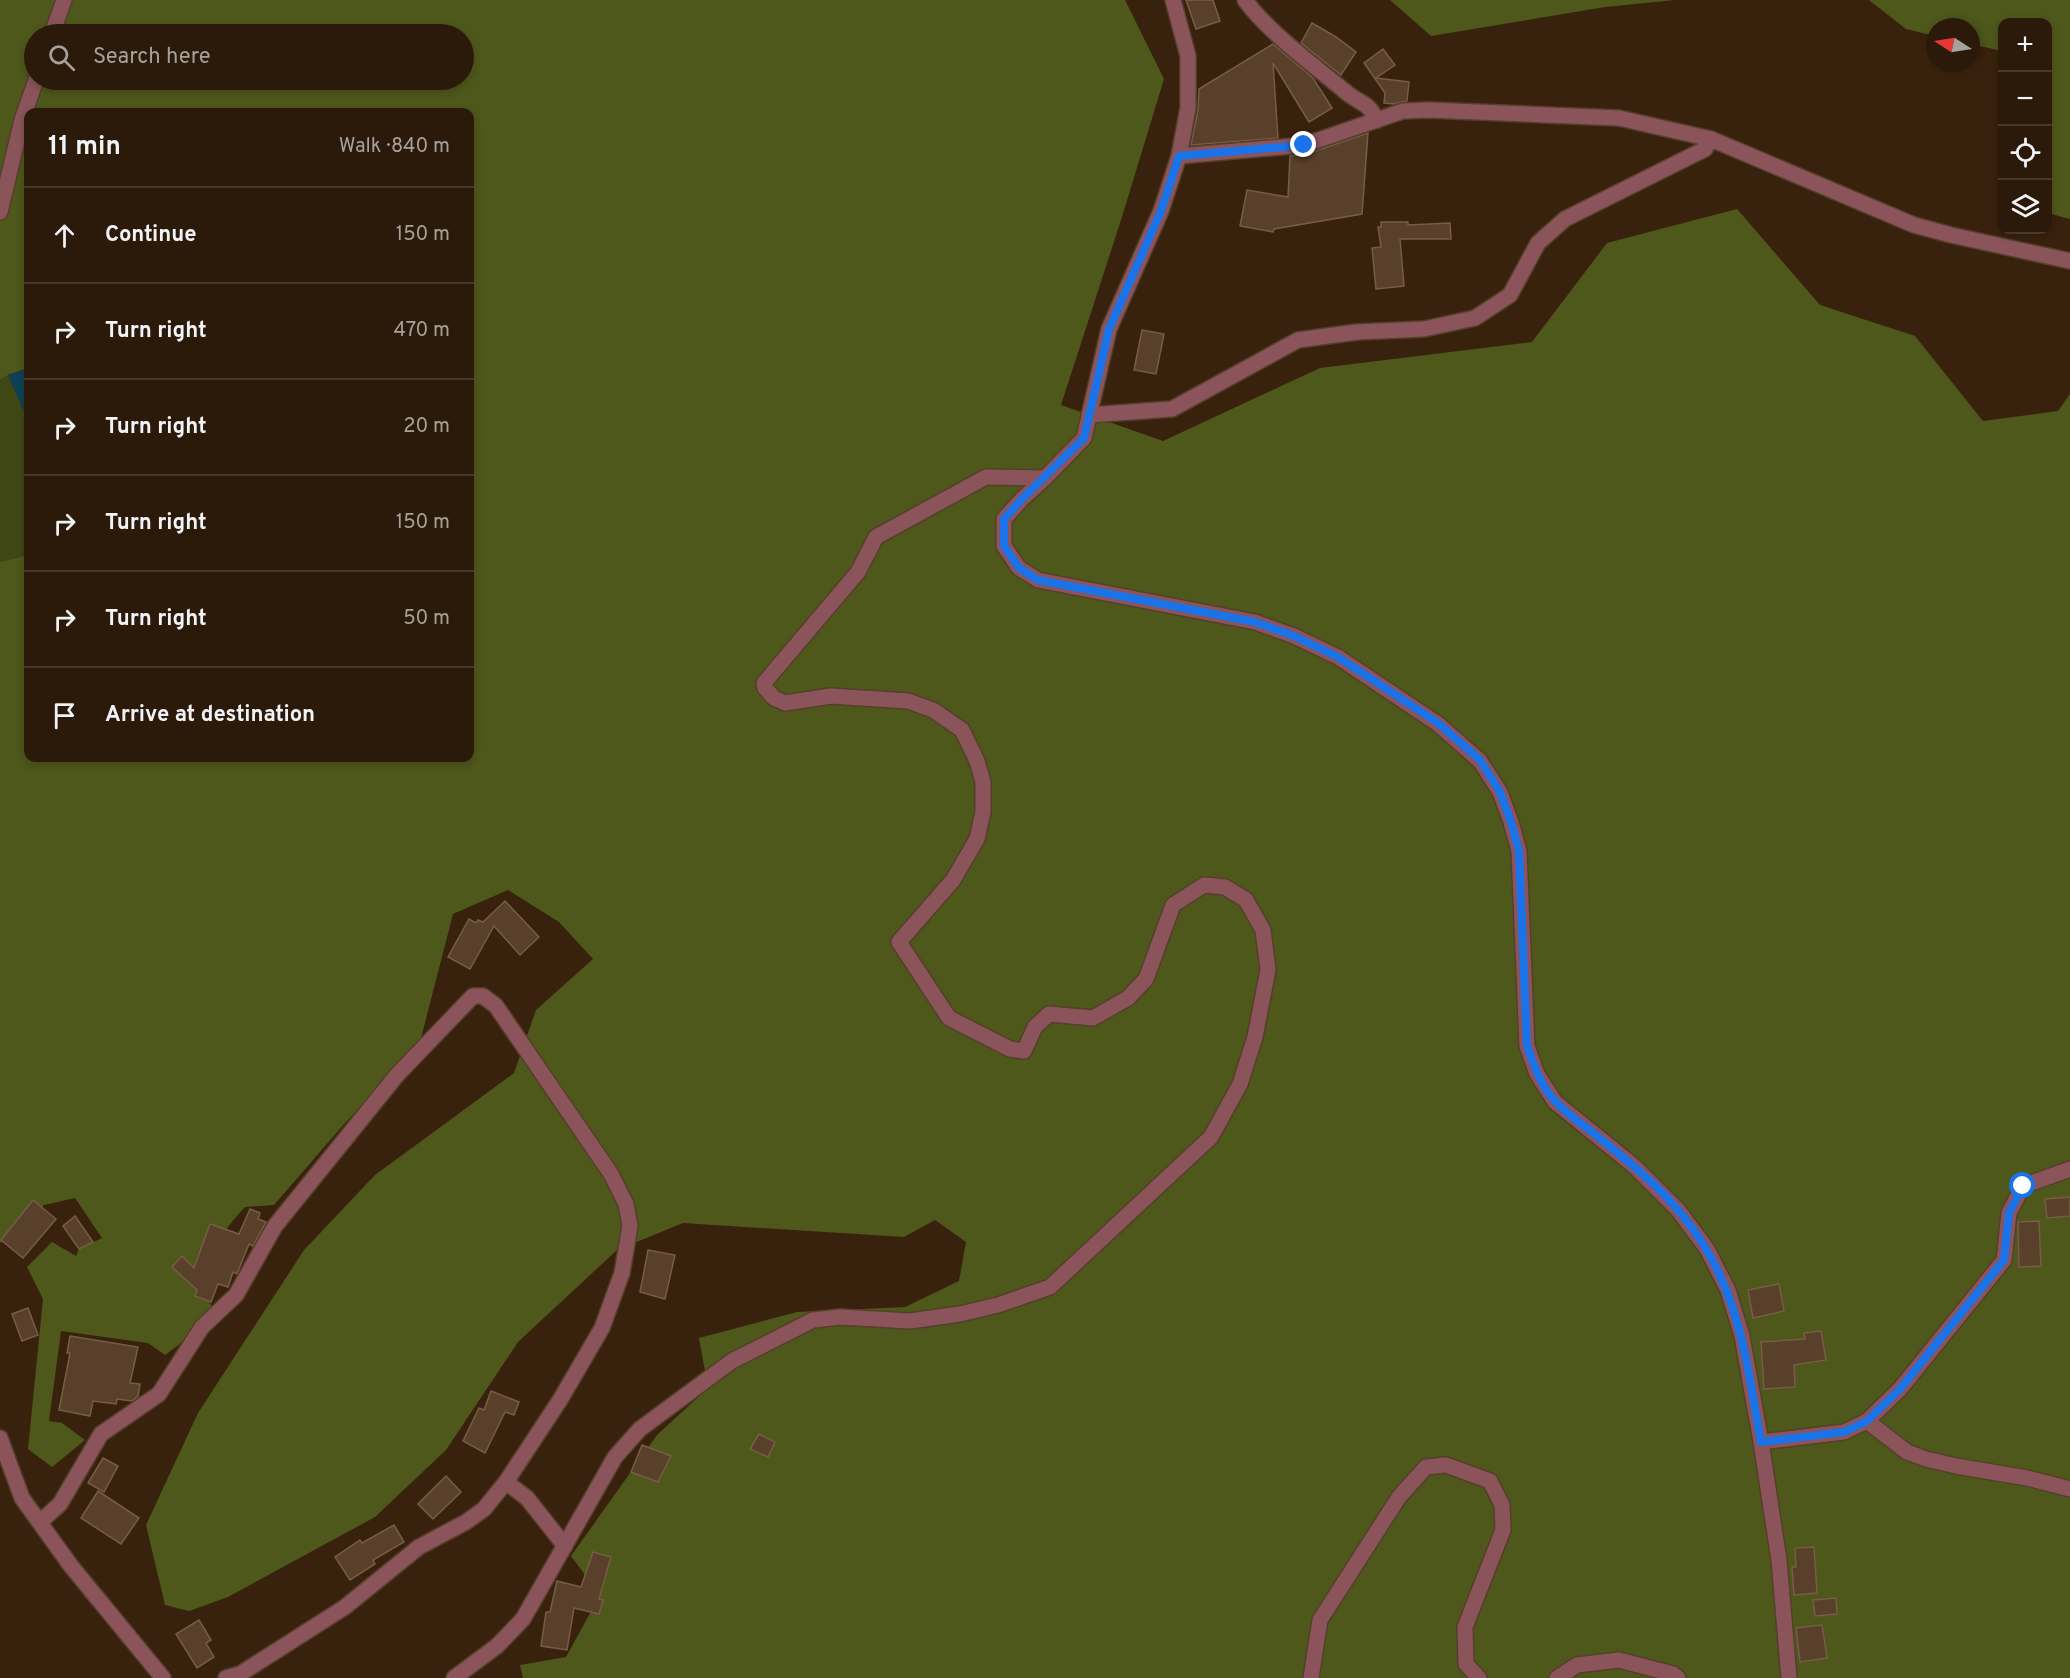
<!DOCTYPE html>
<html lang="en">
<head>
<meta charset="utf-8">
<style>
  body { margin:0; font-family:Overpass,sans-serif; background:#332313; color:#f1f3f6 }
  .controls { position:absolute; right:18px; top:18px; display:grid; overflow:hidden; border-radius:12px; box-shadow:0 3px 9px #0003 }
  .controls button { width:54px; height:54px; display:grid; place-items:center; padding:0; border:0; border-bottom:2px solid #47382b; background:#2b1a0a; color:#f1f3f6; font:30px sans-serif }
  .compass { position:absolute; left:1926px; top:18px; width:54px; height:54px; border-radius:50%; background:#2b1a0a; box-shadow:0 3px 9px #0003; rotate:282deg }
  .stop { position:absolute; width:18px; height:18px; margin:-14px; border:4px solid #1a73e8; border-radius:50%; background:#fff }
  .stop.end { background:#1a73e8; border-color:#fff; box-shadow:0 2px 6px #0008 }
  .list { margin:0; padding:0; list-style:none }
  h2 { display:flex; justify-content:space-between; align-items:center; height:78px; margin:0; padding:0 24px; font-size:26px }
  h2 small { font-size:20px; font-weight:400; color:#a6a19c }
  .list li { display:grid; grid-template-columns:39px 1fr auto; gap:18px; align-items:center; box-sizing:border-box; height:96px; padding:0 24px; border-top:2px solid #47382b }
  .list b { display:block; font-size:22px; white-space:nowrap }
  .list em { font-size:20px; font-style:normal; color:#a6a19c }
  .icon { flex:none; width:33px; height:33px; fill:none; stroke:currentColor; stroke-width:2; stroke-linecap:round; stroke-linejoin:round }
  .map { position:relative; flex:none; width:2070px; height:1678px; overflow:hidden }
  .search { position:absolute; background:#2b1a0a; box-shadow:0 3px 9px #0003; left:24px; top:24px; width:450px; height:66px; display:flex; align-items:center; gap:15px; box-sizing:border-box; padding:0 21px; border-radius:33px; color:#a6a19c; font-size:22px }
  .panel { position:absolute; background:#2b1a0a; box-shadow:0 3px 9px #0003; left:24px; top:108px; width:450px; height:654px; border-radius:12px }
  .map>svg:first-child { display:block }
  .green { fill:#3f4815 }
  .forest { fill:#4e581b; fill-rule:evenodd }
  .water { fill:#0d4257 }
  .building { fill:#59402a; stroke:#775c46; stroke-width:1.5 }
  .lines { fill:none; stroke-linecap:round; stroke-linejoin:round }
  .minor-casing { stroke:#553f2b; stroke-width:18 }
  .minor { stroke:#8b545a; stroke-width:15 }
  .route { stroke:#1a73e8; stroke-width:8 }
</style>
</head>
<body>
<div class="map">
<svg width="2070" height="1678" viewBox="0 0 2070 1678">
  <rect width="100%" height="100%" fill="#39220d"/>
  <!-- green -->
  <polygon class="green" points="8,375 28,420 28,555 0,562 0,380"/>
  <!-- forest -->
  <g class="forest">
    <path d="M0,0H1125L1164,79L1121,220L1061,405L1163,441L1320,368L1532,342L1607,243L1737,209L1820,305L1915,336L1983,421L2058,411L2070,394V1678H523L520,1665L566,1657L600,1595L571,1556L657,1435L708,1388L699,1338L797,1312L905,1307L959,1281L966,1242L935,1220L904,1237L683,1223L617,1250L518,1342L446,1450L375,1517L228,1597L189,1611L165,1605L146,1525L198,1413L304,1250L375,1175L514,1073L536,1010L593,959L559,922L508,890L453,914L419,1046L345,1123L274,1205L245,1207C221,1233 212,1250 197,1281L212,1307L180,1344L165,1355L148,1343L61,1331L49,1421L62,1423L85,1440L52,1467L28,1449L43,1299L27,1267L52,1242L76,1256L79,1249L102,1238L75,1198L44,1205L0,1243V562L28,555V758H470V112H28V368L8,375L0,380ZM34,34H464V80H34Z"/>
    <polygon points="1390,0 1675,0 1605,7 1431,36"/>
    <polygon points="1869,0 2070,0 2070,219 2048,213 2048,22 2002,22 2002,51 1971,44 1971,27 1935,27 1935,36 1906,29"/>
  </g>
  <!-- water -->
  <polygon class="water" points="28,369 28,420 8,375"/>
  <!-- building -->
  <g class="building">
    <polygon points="1186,0 1213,0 1220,21 1196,29"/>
    <polygon points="1312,23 1336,37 1356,52 1341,75 1301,43"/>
    <polygon points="1273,44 1313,78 1332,108 1309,122 1273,63 1278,138 1191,145 1198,110 1199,89"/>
    <polygon points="1383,49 1395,65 1376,78 1409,82 1407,101 1394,104 1384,103 1385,93 1364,63"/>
    <polygon points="1368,133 1362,214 1274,229 1273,232 1240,226 1247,190 1288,197 1290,156 1307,154"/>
    <polygon points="1381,222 1408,222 1408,225 1450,223 1451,239 1400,239 1404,286 1376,289 1372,248 1381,247 1378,227 1381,227"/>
    <polygon points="1142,330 1164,334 1156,374 1134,370"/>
    <polygon points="505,901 539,937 520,955 494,926 470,969 448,957 469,919 476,923 478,920 483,922"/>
    <polygon points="2070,1197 2070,1216 2047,1218 2045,1199"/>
    <polygon points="33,1200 56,1219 23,1258 1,1240"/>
    <polygon points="250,1209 260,1213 258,1219 266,1222 253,1246 249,1244 237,1274 233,1272 228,1287 218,1284 211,1302 195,1296 197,1290 172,1267 182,1256 194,1268 210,1224 239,1234"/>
    <polygon points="75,1216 93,1242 79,1249 63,1226"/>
    <polygon points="2039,1221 2041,1266 2019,1267 2018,1222"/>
    <polygon points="648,1250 675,1255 665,1299 640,1292"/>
    <polygon points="1779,1284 1784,1311 1753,1318 1748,1290"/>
    <polygon points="28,1308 38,1335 22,1341 12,1314"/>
    <polygon points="1821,1331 1826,1360 1794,1365 1795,1387 1764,1389 1761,1342 1805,1339 1804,1333"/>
    <polygon points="70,1336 138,1347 130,1383 140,1384 138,1396 132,1401 117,1399 116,1404 93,1401 90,1416 59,1410 70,1353 67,1353"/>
    <polygon points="491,1391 519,1402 514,1415 505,1412 485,1453 463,1441 479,1408 484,1410"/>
    <polygon points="759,1434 775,1442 768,1457 750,1449"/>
    <polygon points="642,1445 671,1456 658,1482 631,1472"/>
    <polygon points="103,1458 118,1466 104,1492 88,1483"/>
    <polygon points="446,1476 461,1492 433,1519 418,1504"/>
    <polygon points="98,1491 139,1518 121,1544 81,1518"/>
    <polygon points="394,1525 404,1542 373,1560 375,1564 350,1580 335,1557 360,1540 362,1543"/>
    <polygon points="1814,1547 1817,1593 1794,1595 1792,1567 1796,1567 1795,1548"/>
    <polygon points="593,1552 611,1557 599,1599 603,1600 599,1614 574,1608 567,1650 541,1646 546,1612 550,1612 557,1581 581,1587"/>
    <polygon points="1836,1598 1837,1614 1815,1616 1813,1600"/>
    <polygon points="199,1620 211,1640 206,1643 214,1657 197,1668 176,1634"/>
    <polygon points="1822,1625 1827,1658 1800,1662 1796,1628"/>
  </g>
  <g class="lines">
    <!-- minor casing -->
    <g class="minor-casing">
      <g id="minor">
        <polyline points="1173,0 1188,56 1188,108 1179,156 1161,211 1109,329 1084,438 1045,478 1022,499 1004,519 1004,546 1019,568 1038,580 1255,622 1294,636 1338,657 1438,724 1480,761 1500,792 1511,822 1519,851 1527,1046 1537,1074 1555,1102 1634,1166 1678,1210 1707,1249 1728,1290 1742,1336 1761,1442 1779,1560 1789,1678"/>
        <path d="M1245,0C1269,33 1315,66 1347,93C1362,105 1367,101 1377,120"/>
        <polyline points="52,34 64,0"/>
        <polyline points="1179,156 1304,145 1403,111 1429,110 1619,118 1711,139 1914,225 1951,235 2070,261"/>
        <polyline points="0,212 22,120 36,80"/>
        <polyline points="1089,415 1172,409 1298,340 1357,332 1424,329 1475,318 1510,295 1538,243 1565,219 1705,149 1711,139"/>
        <polyline points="1867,1421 1907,1452 1926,1459 1956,1466 2027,1478 2070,1489"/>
        <polyline points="0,1438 22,1498 71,1566 163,1678"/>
        <polyline points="1761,1442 1844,1432 1867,1421 1900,1389 2004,1260 2009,1213 2023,1186 2070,1169"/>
        <polyline points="506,1482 527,1498 565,1546"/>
        <polyline points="40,1522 60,1504 101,1434 159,1394 202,1327 236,1295 275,1226 397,1075 473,996 483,996 496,1006 611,1174 626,1204 630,1226 622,1273 602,1328 560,1400 506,1482 484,1509 466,1522 419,1547 345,1607 240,1674 226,1678"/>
        <polyline points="454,1678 497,1646 523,1619 615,1457 640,1429 732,1361 813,1320 840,1317 910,1321 960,1314 998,1305 1050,1287 1211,1137 1240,1084 1255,1037 1268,970 1263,930 1246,900 1225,887 1204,885 1173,905 1146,979 1128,998 1093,1018 1049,1014 1035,1027 1024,1051 1010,1049 949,1018 899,942 953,880 977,839 983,812 983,782 977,761 962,730 933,710 908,701 831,696 785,703 774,698 765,688 764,683 858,572 876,537 986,477 1045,478"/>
        <polyline points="1311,1678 1320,1620 1399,1497 1426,1467 1446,1465 1490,1481 1502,1505 1503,1530 1465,1627 1466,1664 1479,1678"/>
        <polyline points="1557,1678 1577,1665 1619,1660 1673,1674 1678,1678"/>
      </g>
    </g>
    <!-- minor -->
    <use href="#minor" class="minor"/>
  </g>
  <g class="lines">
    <!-- route -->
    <path class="route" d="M1304,145L1179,156L1161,211L1109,329L1084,438L1022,499L1004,519V546L1019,568L1038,580L1255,622L1294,636L1338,657L1438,723L1480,760L1500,792L1511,822L1519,851L1527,1046C1534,1065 1541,1087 1556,1102C1566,1113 1579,1122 1591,1131C1621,1156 1653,1180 1678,1210C1739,1281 1745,1354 1761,1442L1844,1432L1867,1421L1900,1389L2004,1260L2009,1213L2023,1186"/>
  </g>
</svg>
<div class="controls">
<button>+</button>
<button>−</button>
<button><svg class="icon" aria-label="locate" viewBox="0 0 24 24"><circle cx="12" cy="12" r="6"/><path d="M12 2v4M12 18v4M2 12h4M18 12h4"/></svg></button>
<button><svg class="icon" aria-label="layers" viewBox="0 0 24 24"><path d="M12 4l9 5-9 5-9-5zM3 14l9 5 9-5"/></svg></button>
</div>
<svg class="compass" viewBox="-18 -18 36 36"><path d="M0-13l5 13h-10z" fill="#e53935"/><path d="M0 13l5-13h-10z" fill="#a6a19c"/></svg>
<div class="stop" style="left:2023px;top:1186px"></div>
<div class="stop end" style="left:1304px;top:145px"></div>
<div class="search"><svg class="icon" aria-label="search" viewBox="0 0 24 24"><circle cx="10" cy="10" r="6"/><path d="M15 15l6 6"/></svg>Search here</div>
<section class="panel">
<h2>11 min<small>Walk · 840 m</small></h2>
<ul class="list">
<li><svg class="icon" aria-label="ahead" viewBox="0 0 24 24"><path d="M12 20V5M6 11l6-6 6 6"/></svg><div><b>Continue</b></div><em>150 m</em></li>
<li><svg class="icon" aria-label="right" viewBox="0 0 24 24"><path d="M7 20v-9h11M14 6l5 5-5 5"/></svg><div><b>Turn right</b></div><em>470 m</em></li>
<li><svg class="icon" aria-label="right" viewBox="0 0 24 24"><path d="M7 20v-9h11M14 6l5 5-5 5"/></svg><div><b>Turn right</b></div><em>20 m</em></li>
<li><svg class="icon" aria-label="right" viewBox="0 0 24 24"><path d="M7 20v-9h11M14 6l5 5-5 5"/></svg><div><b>Turn right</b></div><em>150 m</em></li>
<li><svg class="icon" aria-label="right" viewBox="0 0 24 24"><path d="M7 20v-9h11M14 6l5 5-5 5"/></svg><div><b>Turn right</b></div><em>50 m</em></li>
<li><svg class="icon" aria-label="arrive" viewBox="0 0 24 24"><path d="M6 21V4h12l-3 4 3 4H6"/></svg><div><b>Arrive at destination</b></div></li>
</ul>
</section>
</div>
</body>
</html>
